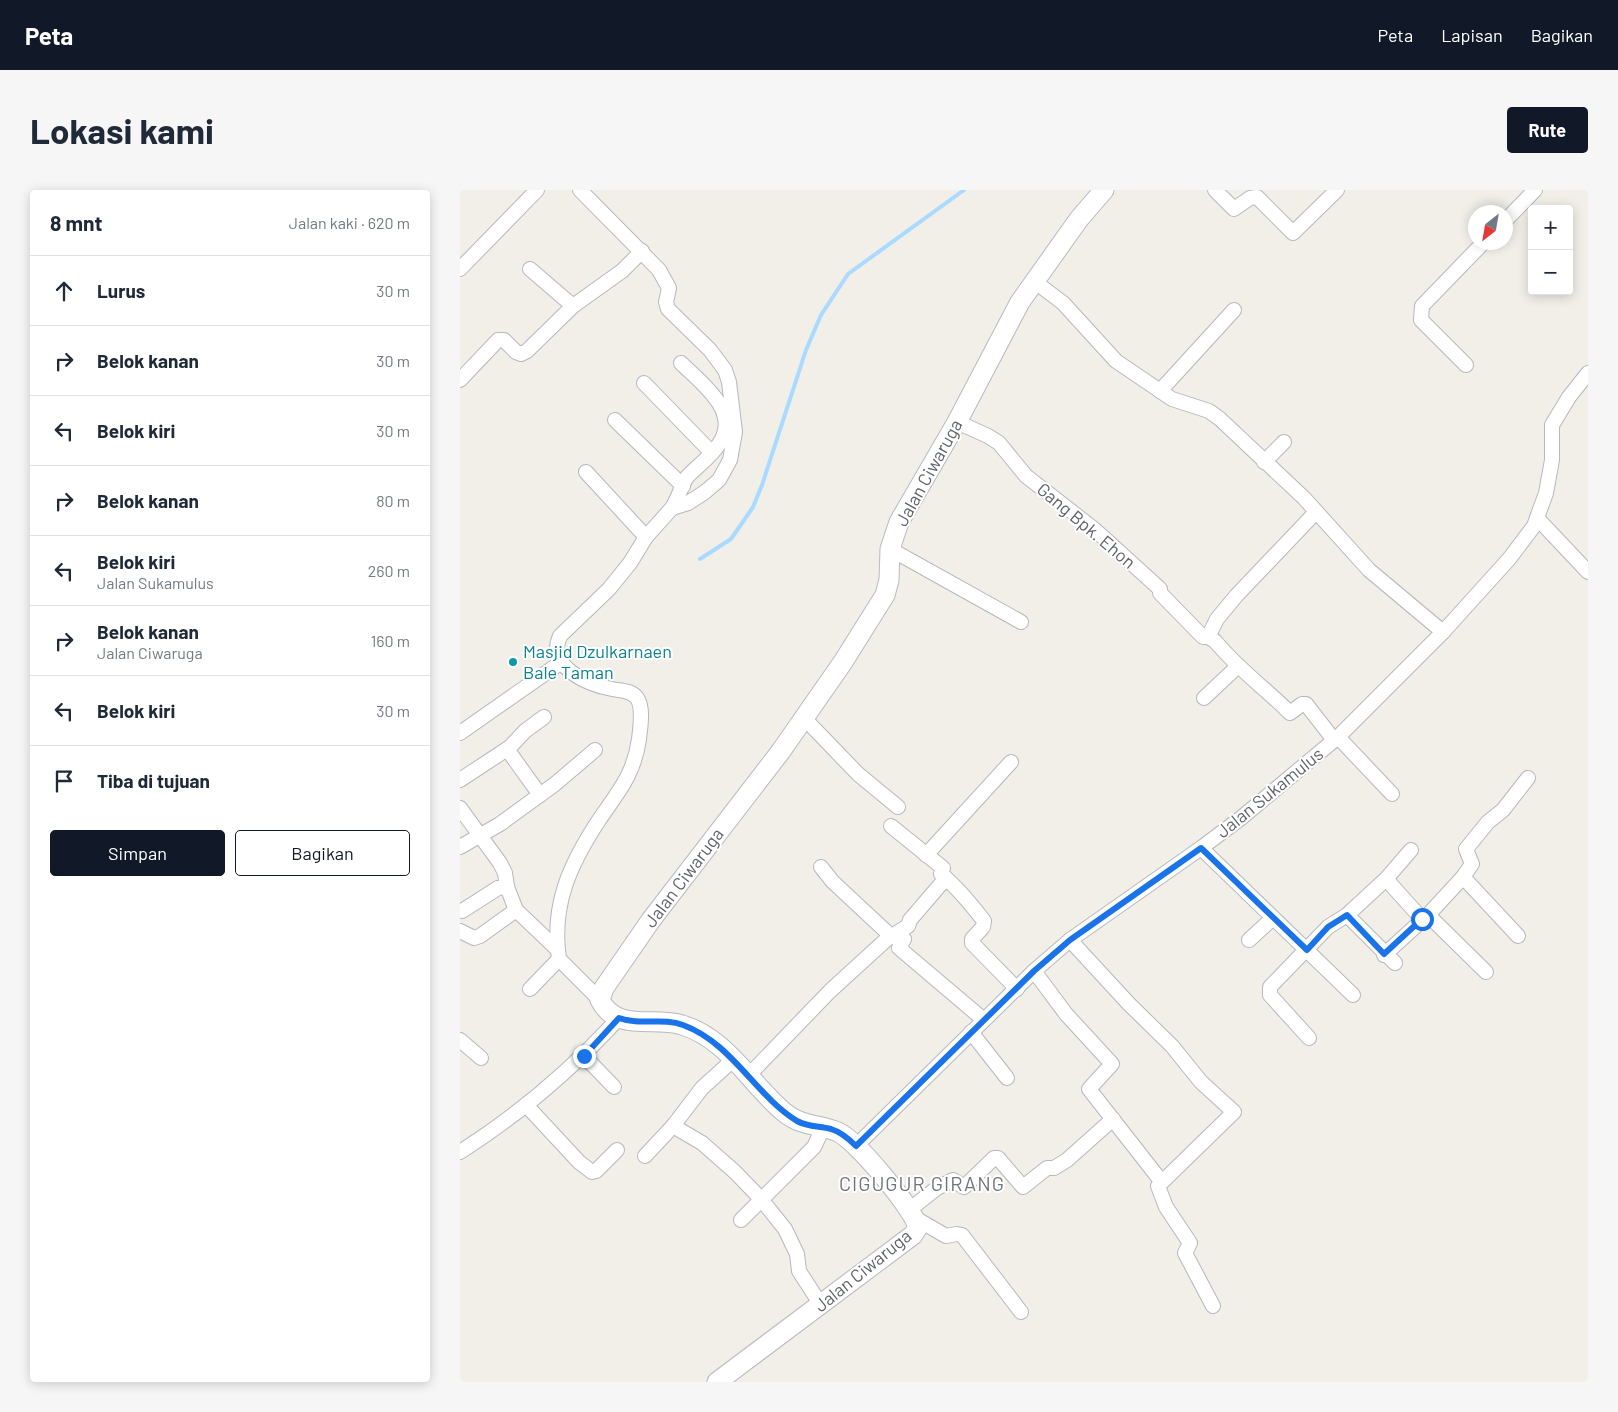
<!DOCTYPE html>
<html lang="id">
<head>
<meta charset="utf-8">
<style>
  body { margin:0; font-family:Barlow,sans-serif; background:#f6f6f7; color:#1f2937 }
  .controls { position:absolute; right:15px; top:15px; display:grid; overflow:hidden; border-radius:5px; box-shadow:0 2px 12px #0003 }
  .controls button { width:45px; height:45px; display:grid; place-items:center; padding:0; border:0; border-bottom:1px solid #e0e1e3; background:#fff; color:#1f2937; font:25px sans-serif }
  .compass { position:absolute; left:1008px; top:15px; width:45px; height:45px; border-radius:50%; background:#fff; box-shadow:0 2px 12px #0003; rotate:211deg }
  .stop { position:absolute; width:15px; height:15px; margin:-11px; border:4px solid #1a73e8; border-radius:50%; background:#fff }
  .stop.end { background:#1a73e8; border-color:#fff; box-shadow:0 1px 5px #0008 }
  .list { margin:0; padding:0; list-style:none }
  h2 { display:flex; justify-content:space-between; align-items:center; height:65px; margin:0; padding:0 20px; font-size:21px }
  h2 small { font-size:16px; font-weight:400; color:#747a83 }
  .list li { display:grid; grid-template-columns:32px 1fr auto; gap:15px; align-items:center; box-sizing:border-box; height:70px; padding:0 20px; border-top:1px solid #e0e1e3 }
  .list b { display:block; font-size:19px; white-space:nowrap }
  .list p { margin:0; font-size:16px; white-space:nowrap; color:#747a83 }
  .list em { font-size:16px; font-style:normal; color:#747a83 }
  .actions { display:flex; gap:10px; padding:15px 20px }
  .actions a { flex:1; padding:11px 0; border:1px solid #111827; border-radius:5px; text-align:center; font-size:18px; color:#111827 }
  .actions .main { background:#111827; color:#fff }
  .icon { flex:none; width:28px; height:28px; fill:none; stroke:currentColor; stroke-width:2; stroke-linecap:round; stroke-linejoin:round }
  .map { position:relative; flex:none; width:1128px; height:1192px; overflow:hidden; border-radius:5px }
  header { display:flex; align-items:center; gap:30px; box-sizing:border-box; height:70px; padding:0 25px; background:#111827; color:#fff }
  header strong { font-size:24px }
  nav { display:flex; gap:28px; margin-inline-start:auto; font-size:18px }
  .intro { display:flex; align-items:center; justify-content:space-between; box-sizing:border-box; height:120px; padding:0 30px }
  h1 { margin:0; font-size:35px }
  .button { padding:12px 22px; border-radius:5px; background:#111827; color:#fff; font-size:18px; font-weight:700 }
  main { display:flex; gap:30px; padding:0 30px }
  aside { flex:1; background:#fff; border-radius:5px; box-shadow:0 2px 12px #0003 }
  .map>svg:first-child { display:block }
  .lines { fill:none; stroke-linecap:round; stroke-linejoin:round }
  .stream { stroke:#aadaff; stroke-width:4 }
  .street-casing { stroke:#b5b8bc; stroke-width:16 }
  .secondary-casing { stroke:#b6babf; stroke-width:21 }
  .street { stroke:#fff; stroke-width:14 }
  .secondary { stroke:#fff; stroke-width:19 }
  .route { stroke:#1a73e8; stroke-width:6 }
  .culture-dot { fill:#0f9aa8; stroke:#fff; stroke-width:2 }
  .labels { text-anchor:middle; stroke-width:4; stroke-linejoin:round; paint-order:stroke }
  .street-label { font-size:18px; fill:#5f6368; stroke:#fff }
  .culture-label { font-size:18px; fill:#0d838f; stroke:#fff; text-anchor:start }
  .quarter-label { font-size:20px; letter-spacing:1px; fill:#70757a; stroke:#fff }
</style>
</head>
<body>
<header>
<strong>Peta</strong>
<nav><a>Peta</a><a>Lapisan</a><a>Bagikan</a></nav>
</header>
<div class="intro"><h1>Lokasi kami</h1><a class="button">Rute</a></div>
<main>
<aside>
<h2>8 mnt<small>Jalan kaki · 620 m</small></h2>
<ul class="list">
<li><svg class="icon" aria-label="ahead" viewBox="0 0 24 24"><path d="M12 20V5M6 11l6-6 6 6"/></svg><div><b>Lurus</b></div><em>30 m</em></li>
<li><svg class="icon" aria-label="right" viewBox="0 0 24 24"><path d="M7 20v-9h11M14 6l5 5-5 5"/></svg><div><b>Belok kanan</b></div><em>30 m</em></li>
<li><svg class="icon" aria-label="left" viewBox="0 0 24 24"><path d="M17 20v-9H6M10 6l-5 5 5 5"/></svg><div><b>Belok kiri</b></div><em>30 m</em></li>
<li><svg class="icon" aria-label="right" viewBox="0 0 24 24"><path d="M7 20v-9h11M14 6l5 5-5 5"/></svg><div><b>Belok kanan</b></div><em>80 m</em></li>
<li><svg class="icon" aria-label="left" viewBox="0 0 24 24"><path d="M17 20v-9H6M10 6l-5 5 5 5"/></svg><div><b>Belok kiri</b><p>Jalan Sukamulus</p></div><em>260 m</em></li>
<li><svg class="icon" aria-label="right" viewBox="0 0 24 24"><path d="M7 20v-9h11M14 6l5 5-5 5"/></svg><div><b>Belok kanan</b><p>Jalan Ciwaruga</p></div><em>160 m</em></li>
<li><svg class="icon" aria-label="left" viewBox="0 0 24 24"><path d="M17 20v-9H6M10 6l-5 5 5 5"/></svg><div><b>Belok kiri</b></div><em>30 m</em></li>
<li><svg class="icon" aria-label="arrive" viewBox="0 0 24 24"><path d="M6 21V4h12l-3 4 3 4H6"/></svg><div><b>Tiba di tujuan</b></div></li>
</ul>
<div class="actions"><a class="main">Simpan</a><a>Bagikan</a></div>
</aside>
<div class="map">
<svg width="1128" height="1192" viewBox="0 0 1128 1192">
  <rect width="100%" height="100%" fill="#f1efe8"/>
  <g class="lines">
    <!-- stream -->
    <polyline class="stream" points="240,369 271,349 293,317 302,295 346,160 361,125 388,84 504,0"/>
    <!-- street casing -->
    <g class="street-casing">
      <g id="street">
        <path d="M120,0L199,80L209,98L206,112L208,119L250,160L265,180L269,192L275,242L270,270L259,290L245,302L228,313L212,318L186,347L170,373L149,399L100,446C86,477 127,494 152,499C161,501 171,500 177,508C184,518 180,539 179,549C174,585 158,602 139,630C110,674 91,715 99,769L140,810"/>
        <polyline points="755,0 774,19 790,8 797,7 833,43 877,0"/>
        <polyline points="1046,30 1075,0"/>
        <polyline points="0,79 77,0"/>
        <polyline points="70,79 113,116"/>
        <polyline points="574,91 603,113 656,171 712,209 749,221 760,229 844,308 909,380 983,442"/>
        <polyline points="1006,175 961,130 962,116 1024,52"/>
        <polyline points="0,190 38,150 44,150 56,162 61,164 67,161 113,116 162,81 182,61"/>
        <polyline points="184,193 251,262"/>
        <polyline points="700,201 774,120"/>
        <polyline points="155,230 223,296"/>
        <polyline points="497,232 528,246 539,253 566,286 634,339 700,399 700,403 743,447 748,447"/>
        <polyline points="804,272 824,252"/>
        <polyline points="126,282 186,347"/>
        <path d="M212,318C218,309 222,294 227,287C237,276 251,267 259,254C282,222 241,193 221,173"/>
        <path d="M855,323L776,406L757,429L748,447L755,451C779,480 804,497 830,523L842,514H846L874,550"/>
        <polyline points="1077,328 1128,382"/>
        <polyline points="430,359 561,432"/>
        <polyline points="744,508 777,477"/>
        <polyline points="344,528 398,584 438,617"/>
        <polyline points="0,543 100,473"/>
        <polyline points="878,547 932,604"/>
        <polyline points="47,559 80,605"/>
        <polyline points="0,590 50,557 65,541 84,527"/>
        <polyline points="0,618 40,673 45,683 47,697 56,720 98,760"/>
        <path d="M431,636L483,678L481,684C498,698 511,714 524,731L523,737L512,749V753L557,799"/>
        <polyline points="0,657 40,634 95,594 135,560"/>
        <polyline points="741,658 893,805"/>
        <polyline points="466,665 551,572"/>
        <polyline points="361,677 373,692 432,747"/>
        <polyline points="1003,687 1012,674 1006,659 1028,632 1043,620 1068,588"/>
        <polyline points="926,689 962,729"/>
        <polyline points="2,721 38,698 47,697"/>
        <polyline points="887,725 926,689 951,660"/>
        <polyline points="968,725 1026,782"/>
        <polyline points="0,741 14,748 20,746 56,720"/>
        <polyline points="439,744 444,749 439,758 524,830"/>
        <polyline points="610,750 669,814 712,856 741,892 774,922 698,996 706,1017 730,1053 725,1063 753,1116"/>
        <polyline points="789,750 813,728"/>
        <polyline points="924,765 968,725 1003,687 1058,746"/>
        <polyline points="574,781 606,824 652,874 629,899 701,991"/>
        <polyline points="70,799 99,769"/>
        <polyline points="511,842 547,888"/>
        <polyline points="849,848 810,805 810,797 868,737 887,725 935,773"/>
        <polyline points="0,850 21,868"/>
        <polyline points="124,866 154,897"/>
        <polyline points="289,885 370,801 427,749 448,736 450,730 486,688"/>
        <polyline points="66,915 119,972 132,982 136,981 157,960"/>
        <polyline points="213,936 242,953 275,982 301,1009 325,1039 337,1064 339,1081 361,1115"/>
        <polyline points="396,956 574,781 610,750 741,658 781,628 878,547 983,442 1049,369 1074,336 1086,303 1092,270 1092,235 1109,207 1128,183"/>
        <path d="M0,962C60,924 111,880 159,828"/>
        <polyline points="185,966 213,936 242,898 274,869"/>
        <polyline points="449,1020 477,998 493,990 504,997 534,968 538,968 563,997 587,978 594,978 607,970 653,929"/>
        <polyline points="455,1028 486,1046 497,1044 502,1045 561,1122"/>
        <polyline points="281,1030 354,957 363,938"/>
      </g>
    </g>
    <!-- secondary casing -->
    <g class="secondary-casing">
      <path id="secondary" d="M257,1192L453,1045L458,1037C452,1017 396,950 378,942C359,934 343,937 325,923C291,895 267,848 222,835C194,826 157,843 140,810L144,798L191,730L321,561L383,472L425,405L429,390L430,359L439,332L497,232L560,112L619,29L644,0"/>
    </g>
    <!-- street -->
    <use href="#street" class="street"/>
    <!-- secondary -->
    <use href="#secondary" class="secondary"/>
  </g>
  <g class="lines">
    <!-- route -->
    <path class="route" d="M124,866L159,828C180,836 203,827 223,835C272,853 295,905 337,931C348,937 359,936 371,939C381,942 389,949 396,956L574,781L610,750L741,658L847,760L868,737L887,725L924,764L962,729"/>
  </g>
  <!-- markers -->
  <circle class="culture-dot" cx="53" cy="472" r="5"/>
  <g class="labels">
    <!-- street labels -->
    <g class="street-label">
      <text transform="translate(469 283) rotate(-61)" y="6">Jalan Ciwaruga</text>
      <text transform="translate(626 336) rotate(40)" y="6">Gang Bpk. Ehon</text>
      <text transform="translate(810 603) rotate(-39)" y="6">Jalan Sukamulus</text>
      <text transform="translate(224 688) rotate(-53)" y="6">Jalan Ciwaruga</text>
      <text transform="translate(403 1081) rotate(-39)" y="6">Jalan Ciwaruga</text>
    </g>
    <!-- culture labels -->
    <g class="culture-label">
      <text x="63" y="468">Masjid Dzulkarnaen<tspan x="63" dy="21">Bale Taman</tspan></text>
    </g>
    <!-- quarter labels -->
    <g class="quarter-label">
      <text x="462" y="1001">CIGUGUR GIRANG</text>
    </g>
  </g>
</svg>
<div class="controls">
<button>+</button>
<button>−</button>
</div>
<svg class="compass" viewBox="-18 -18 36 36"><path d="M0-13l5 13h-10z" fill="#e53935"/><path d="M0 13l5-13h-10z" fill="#747a83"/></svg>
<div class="stop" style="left:962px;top:729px"></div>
<div class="stop end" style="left:124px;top:866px"></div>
</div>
</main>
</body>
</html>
